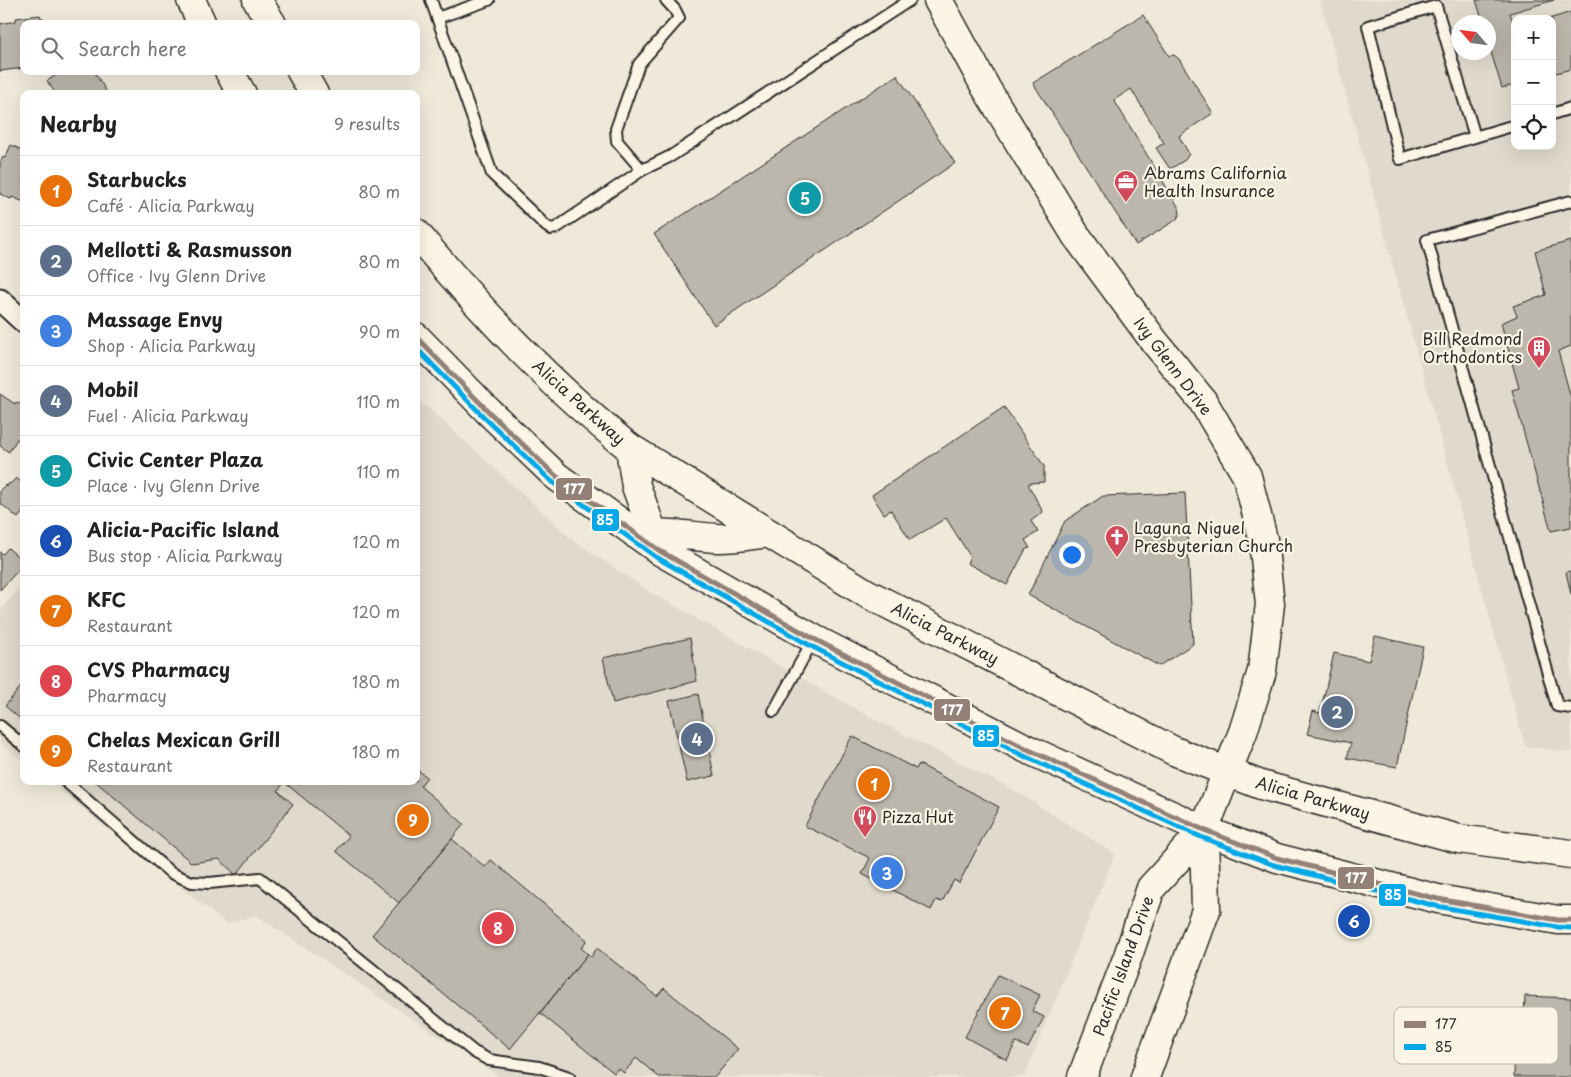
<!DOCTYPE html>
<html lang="en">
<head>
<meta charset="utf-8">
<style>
  body { margin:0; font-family:"Playpen Sans",sans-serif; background:#f2f2f2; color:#222 }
  .controls { position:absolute; right:15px; top:15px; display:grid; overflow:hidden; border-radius:10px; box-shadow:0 5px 20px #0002 }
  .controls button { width:45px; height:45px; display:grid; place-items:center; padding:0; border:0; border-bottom:1px solid #e0e0e0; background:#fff; color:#222; font:25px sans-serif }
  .compass { position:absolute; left:1451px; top:15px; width:45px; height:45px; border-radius:50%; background:#fff; box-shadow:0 5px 20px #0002; rotate:298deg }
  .you { position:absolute; left:1071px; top:554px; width:18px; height:18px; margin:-12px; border:4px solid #fff; border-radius:50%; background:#1a73e8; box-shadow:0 0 0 8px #1a73e833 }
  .badge { display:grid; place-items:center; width:32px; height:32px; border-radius:50%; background:#d1495b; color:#fff; font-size:16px; font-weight:700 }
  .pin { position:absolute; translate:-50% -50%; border:2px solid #fff; box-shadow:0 1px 5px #0006 }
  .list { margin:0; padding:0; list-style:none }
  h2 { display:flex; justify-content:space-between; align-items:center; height:65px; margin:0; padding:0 20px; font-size:21px }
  h2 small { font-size:16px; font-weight:400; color:#767676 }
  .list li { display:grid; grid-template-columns:32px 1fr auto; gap:15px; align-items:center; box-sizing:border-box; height:70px; padding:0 20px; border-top:1px solid #e0e0e0 }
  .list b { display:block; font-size:19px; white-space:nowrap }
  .list p { margin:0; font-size:16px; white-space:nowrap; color:#767676 }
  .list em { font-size:16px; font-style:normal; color:#767676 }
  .icon { flex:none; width:28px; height:28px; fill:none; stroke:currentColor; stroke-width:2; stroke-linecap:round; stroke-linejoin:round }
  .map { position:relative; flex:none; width:1571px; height:1077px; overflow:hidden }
  .search { position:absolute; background:#fff; box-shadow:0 5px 20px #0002; left:20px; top:20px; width:400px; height:55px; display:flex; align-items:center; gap:12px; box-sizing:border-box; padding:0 18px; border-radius:10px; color:#767676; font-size:19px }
  .panel { position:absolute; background:#fff; box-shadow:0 5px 20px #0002; left:20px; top:90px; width:400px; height:695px; border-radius:10px }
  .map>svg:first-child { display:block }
  .built { fill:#e0dacc; fill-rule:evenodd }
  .building { fill:#bcb7ac; stroke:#2b2b2b }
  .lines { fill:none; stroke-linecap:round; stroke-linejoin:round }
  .lane-casing { stroke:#2b2b2b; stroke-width:14 }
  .street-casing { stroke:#2b2b2b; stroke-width:25 }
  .secondary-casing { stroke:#2b2b2b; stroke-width:31 }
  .primary-casing { stroke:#2b2b2b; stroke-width:31 }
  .lane { stroke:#fcf5e5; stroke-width:10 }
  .street { stroke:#fcf5e5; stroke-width:21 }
  .secondary { stroke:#fcf5e5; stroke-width:28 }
  .primary { stroke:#fcf5e5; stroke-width:28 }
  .bus-1-casing { stroke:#fcf5e5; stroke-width:9 }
  .bus-2-casing { stroke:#fcf5e5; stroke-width:9 }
  .bus-1 { stroke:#938177; stroke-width:5 }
  .bus-2 { stroke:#02a8e8; stroke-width:5 }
  .labels { text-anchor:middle; stroke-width:4.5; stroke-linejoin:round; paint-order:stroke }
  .poi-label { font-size:16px; fill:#2b2b2b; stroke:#fcf5e5; text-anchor:start }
  .street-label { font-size:16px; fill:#2b2b2b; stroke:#fcf5e5 }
  .key { fill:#fcf5e5; stroke:#bdb8ad; stroke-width:1 }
  .key-label { font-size:14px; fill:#2b2b2b }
  .line-badge { stroke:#fcf5e5; stroke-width:2 }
  .badge-label { font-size:14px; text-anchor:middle; font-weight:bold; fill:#fff }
</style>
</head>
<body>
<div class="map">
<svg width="1571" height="1077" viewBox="0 0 1571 1077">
  <rect width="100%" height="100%" fill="#efe9da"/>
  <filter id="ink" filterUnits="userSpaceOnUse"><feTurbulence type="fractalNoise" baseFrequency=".02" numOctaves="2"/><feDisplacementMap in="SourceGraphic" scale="10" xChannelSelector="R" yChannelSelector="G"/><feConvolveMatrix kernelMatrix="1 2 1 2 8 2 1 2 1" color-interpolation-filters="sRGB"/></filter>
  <g filter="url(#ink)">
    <!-- built -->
    <g class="built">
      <path d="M1320,0H1571V752L1525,746ZM1515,19H1552V146H1515ZM1458,22H1488V52H1458Z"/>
      <polygon points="416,397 573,540 650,592 859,711 1017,792 1115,854 1024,1077 500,1077 256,915 227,924 48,781 416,781"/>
      <polygon points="24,582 24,762 0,743 0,611"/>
    </g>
    <!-- building -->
    <g class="building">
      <polygon points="1476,0 1554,0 1510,13 1515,28 1515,85 1502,88 1488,42 1488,22 1483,22"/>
      <polygon points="1571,12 1571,69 1552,74 1552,19 1549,19"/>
      <polygon points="40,15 41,18 43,18 44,24 24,24 24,68 0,71 0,24 16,21 16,18"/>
      <polygon points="1143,15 1169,56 1174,55 1179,59 1213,113 1179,136 1189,154 1185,160 1170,169 1156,148 1164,143 1131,89 1114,100 1179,208 1180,214 1176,220 1136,245 1033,83"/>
      <polygon points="58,71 94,71 108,94 56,94 47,81 59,73"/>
      <polygon points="897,75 955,163 714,325 654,234"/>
      <polygon points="11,145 24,151 24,202 12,197 11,199 0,194 0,163 3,157 5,158"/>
      <polygon points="1571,241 1571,346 1558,351 1571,398 1571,527 1551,531 1512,390 1519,388 1501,323 1517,316 1513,306 1546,295 1535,251"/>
      <polygon points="0,394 15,404 16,402 24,406 24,433 19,440 17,439 9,452 0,446"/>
      <polygon points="1004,407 1044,466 1044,482 1029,483 1029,486 1043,512 1031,521 1038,532 1025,540 1030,548 1026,549 1007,585 967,563 970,556 946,518 910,540 891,510 884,514 872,495"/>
      <polygon points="16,478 21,482 24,479 24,514 22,513 18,518 0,503 0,490 5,485 7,487 9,483 10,484"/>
      <polygon points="1185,493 1193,644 1159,666 1028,595 1065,521 1103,496"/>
      <polygon points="8,548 24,562 24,564 0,590 0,552 3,554"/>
      <polygon points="1571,571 1571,594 1566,572"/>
      <polygon points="1375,636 1423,647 1397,767 1347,758 1351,743 1307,734 1313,711 1320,713 1334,653 1369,661"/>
      <polygon points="690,638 697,681 613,703 603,658"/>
      <polygon points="24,683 24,722 5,706"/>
      <polygon points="698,694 714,776 687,782 669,701"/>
      <polygon points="852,736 916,769 919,764 999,807 959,883 954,880 942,902 936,900 931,910 862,874 870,858 805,826"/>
      <polygon points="416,769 427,777 420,786 464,824 399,903 336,851 349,836 284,782 416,781"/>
      <polygon points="95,781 285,781 278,791 293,804 236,875 219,859 192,863"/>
      <polygon points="452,839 485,867 491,860 587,940 581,948 588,954 510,1049 372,935"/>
      <polygon points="597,948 657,996 664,988 738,1049 715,1077 659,1077 636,1058 624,1073 618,1068 614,1073 540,1013 588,954 591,957"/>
      <polygon points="998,975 1040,995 1032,1011 1044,1017 1028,1048 1016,1042 1007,1060 965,1037"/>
      <polygon points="1525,996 1571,998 1571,1077 1514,1077 1515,1037 1523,1037"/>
    </g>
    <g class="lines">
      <!-- lane casing -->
      <g class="lane-casing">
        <g id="lane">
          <polyline points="431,0 492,174 546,226 551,229 556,228 642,170 617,141 616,129 639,64 679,18 675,10 666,0"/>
          <polyline points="437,18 489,0"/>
          <polyline points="1552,114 1571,108"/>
          <polyline points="1475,137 1436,6 1368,26 1400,159 1515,125"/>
          <polyline points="642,170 671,156 910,0"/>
          <polyline points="1571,201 1427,240 1557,706 1571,708"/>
          <polyline points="774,711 813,640"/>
          <polyline points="0,726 24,746"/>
          <polyline points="65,781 171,873 192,882 209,883 260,878 474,1052 489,1060 539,1067 569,1077"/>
        </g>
      </g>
      <!-- street casing -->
      <g class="street-casing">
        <polyline id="street" points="0,300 24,322"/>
      </g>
      <!-- secondary casing -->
      <g class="secondary-casing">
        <g id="secondary">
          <polyline points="938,0 986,88 1075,234 1154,341 1202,400 1247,476 1263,539 1270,604 1262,671 1243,732 1204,830 1151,888 1128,956 1082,1077"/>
          <polyline points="1145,1077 1206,910 1204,830"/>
        </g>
      </g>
      <!-- primary casing -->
      <g class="primary-casing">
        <g id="primary">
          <polyline points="191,0 202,24"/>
          <polyline points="257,0 272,24"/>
          <polyline points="229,71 242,94"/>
          <polyline points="301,71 314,94"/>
          <path d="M416,233C479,309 552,387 630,448L866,593L1174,751L1261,785L1459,839L1571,854"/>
          <polyline points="416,337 489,412 556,476 660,551 814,639 1027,749 1204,830 1277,858 1438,899 1558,920 1571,920"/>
          <polyline points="630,448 636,486 659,550"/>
          <path d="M637,535C665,531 689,536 716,538C733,539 751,535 768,533"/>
        </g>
      </g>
      <!-- lane -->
      <use href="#lane" class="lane"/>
      <!-- street -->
      <use href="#street" class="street"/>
      <!-- secondary -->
      <use href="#secondary" class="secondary"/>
      <!-- primary -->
      <use href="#primary" class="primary"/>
      <!-- bus-1 casing -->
      <g class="bus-1-casing">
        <polyline id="bus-1" points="416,337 489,412 556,476 660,551 814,639 1027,749 1204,830 1277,858 1438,899 1558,920 1571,920"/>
      </g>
      <!-- bus-2 casing -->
      <g class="bus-2-casing">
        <polyline id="bus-2" points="416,348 484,417 551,481 656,557 811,646 1024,756 1201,837 1274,865 1436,906 1557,927 1571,928"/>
      </g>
      <!-- bus-1 -->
      <use href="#bus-1" class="bus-1"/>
      <!-- bus-2 -->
      <use href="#bus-2" class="bus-2"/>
    </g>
  </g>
  <!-- icons -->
  <defs>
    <g id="office-pin" transform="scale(1.25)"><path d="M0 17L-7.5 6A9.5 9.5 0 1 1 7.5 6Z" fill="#d1495b" stroke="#fcf5e5"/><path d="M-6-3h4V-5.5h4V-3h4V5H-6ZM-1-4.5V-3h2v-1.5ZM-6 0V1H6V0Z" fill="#fff"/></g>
    <g id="building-pin" transform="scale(1.25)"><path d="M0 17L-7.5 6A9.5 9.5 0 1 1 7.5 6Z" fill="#d1495b" stroke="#fcf5e5"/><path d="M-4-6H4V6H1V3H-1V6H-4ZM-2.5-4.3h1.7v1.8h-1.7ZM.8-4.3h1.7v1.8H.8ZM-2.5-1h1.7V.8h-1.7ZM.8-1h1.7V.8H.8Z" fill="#fff"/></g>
    <g id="church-pin" transform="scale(1.25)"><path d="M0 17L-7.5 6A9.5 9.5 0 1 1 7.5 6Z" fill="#d1495b" stroke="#fcf5e5"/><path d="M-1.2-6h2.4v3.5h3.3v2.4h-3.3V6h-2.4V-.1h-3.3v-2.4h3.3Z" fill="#fff"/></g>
    <g id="restaurant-pin" transform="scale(1.25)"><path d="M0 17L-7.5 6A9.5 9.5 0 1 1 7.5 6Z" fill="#d1495b" stroke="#fcf5e5"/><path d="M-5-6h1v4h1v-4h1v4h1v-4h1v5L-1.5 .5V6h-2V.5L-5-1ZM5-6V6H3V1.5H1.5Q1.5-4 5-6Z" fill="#fff"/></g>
  </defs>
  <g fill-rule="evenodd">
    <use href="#office-pin" x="1126" y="182"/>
    <use href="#building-pin" x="1539" y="348"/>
    <use href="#church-pin" x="1117" y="537"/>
    <use href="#restaurant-pin" x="865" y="817"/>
  </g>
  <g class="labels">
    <!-- poi labels -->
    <g class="poi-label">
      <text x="1144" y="179">Abrams California<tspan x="1144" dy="18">Health Insurance</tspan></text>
      <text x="1522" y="345" text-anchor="end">Bill Redmond<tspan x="1522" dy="18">Orthodontics</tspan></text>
      <text x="1134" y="534">Laguna Niguel<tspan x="1134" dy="18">Presbyterian Church</tspan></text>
      <text x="882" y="823">Pizza Hut</text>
    </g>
    <!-- street labels -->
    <g class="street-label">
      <text transform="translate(1173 366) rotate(53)" y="6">Ivy Glenn Drive</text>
      <text transform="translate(579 402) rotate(42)" y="6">Alicia Parkway</text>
      <text transform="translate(945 633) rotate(27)" y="6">Alicia Parkway</text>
      <text transform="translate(1313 798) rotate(16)" y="6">Alicia Parkway</text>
      <text transform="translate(1123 966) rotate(-70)" y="6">Pacific Island Drive</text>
    </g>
  </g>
  <!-- legend -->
  <rect x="1394" y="1007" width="164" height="57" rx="8" class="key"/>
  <rect x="1404" y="1021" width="22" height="7" fill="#938177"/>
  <rect x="1404" y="1044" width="22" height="6" fill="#02a8e8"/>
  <g class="key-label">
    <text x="1435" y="1029">177</text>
    <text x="1435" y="1052">85</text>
  </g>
  <g class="line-badge">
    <rect x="555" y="477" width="38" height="24" rx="5" fill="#938177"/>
    <rect x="591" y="508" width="29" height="24" rx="5" fill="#02a8e8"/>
    <rect x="933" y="698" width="38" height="24" rx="5" fill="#938177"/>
    <rect x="972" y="724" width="28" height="24" rx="5" fill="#02a8e8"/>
    <rect x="1337" y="866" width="38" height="24" rx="5" fill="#938177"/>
    <rect x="1378" y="883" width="29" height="24" rx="5" fill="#02a8e8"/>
  </g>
  <g class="badge-label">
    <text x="574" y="494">177</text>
    <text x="605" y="525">85</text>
    <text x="952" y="715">177</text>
    <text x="986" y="741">85</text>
    <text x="1356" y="883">177</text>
    <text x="1393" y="900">85</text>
  </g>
</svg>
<div class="controls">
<button>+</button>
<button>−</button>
<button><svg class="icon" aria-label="locate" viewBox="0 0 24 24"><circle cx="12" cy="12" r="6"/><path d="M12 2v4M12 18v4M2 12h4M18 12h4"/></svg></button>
</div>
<svg class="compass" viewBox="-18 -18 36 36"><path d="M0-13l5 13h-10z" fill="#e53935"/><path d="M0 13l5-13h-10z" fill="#767676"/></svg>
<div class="you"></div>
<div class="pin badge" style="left:874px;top:784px;background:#e8710a">1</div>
<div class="pin badge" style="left:1337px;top:712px;background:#5c6f8a">2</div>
<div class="pin badge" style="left:887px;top:873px;background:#3f7fe0">3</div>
<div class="pin badge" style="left:697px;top:739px;background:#5c6f8a">4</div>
<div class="pin badge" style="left:805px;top:198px;background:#0f9aa8">5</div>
<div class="pin badge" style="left:1354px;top:921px;background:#1a4fb4">6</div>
<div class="pin badge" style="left:1005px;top:1013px;background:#e8710a">7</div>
<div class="pin badge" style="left:498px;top:928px;background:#e0444e">8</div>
<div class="pin badge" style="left:413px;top:820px;background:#e8710a">9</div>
<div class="search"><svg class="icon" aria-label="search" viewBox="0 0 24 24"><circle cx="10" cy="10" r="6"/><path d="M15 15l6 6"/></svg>Search here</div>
<section class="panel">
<h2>Nearby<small>9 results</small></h2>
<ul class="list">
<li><span class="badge" style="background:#e8710a">1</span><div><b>Starbucks</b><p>Café · Alicia Parkway</p></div><em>80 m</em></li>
<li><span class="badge" style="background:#5c6f8a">2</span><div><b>Mellotti &amp; Rasmusson</b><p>Office · Ivy Glenn Drive</p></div><em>80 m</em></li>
<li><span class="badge" style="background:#3f7fe0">3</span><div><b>Massage Envy</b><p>Shop · Alicia Parkway</p></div><em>90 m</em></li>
<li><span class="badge" style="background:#5c6f8a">4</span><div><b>Mobil</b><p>Fuel · Alicia Parkway</p></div><em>110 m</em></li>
<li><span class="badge" style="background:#0f9aa8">5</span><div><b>Civic Center Plaza</b><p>Place · Ivy Glenn Drive</p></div><em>110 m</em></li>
<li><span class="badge" style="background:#1a4fb4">6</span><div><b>Alicia-Pacific Island</b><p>Bus stop · Alicia Parkway</p></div><em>120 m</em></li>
<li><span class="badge" style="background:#e8710a">7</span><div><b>KFC</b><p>Restaurant</p></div><em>120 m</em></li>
<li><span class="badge" style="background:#e0444e">8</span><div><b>CVS Pharmacy</b><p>Pharmacy</p></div><em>180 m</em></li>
<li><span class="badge" style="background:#e8710a">9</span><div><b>Chelas Mexican Grill</b><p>Restaurant</p></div><em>180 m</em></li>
</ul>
</section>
</div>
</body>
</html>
